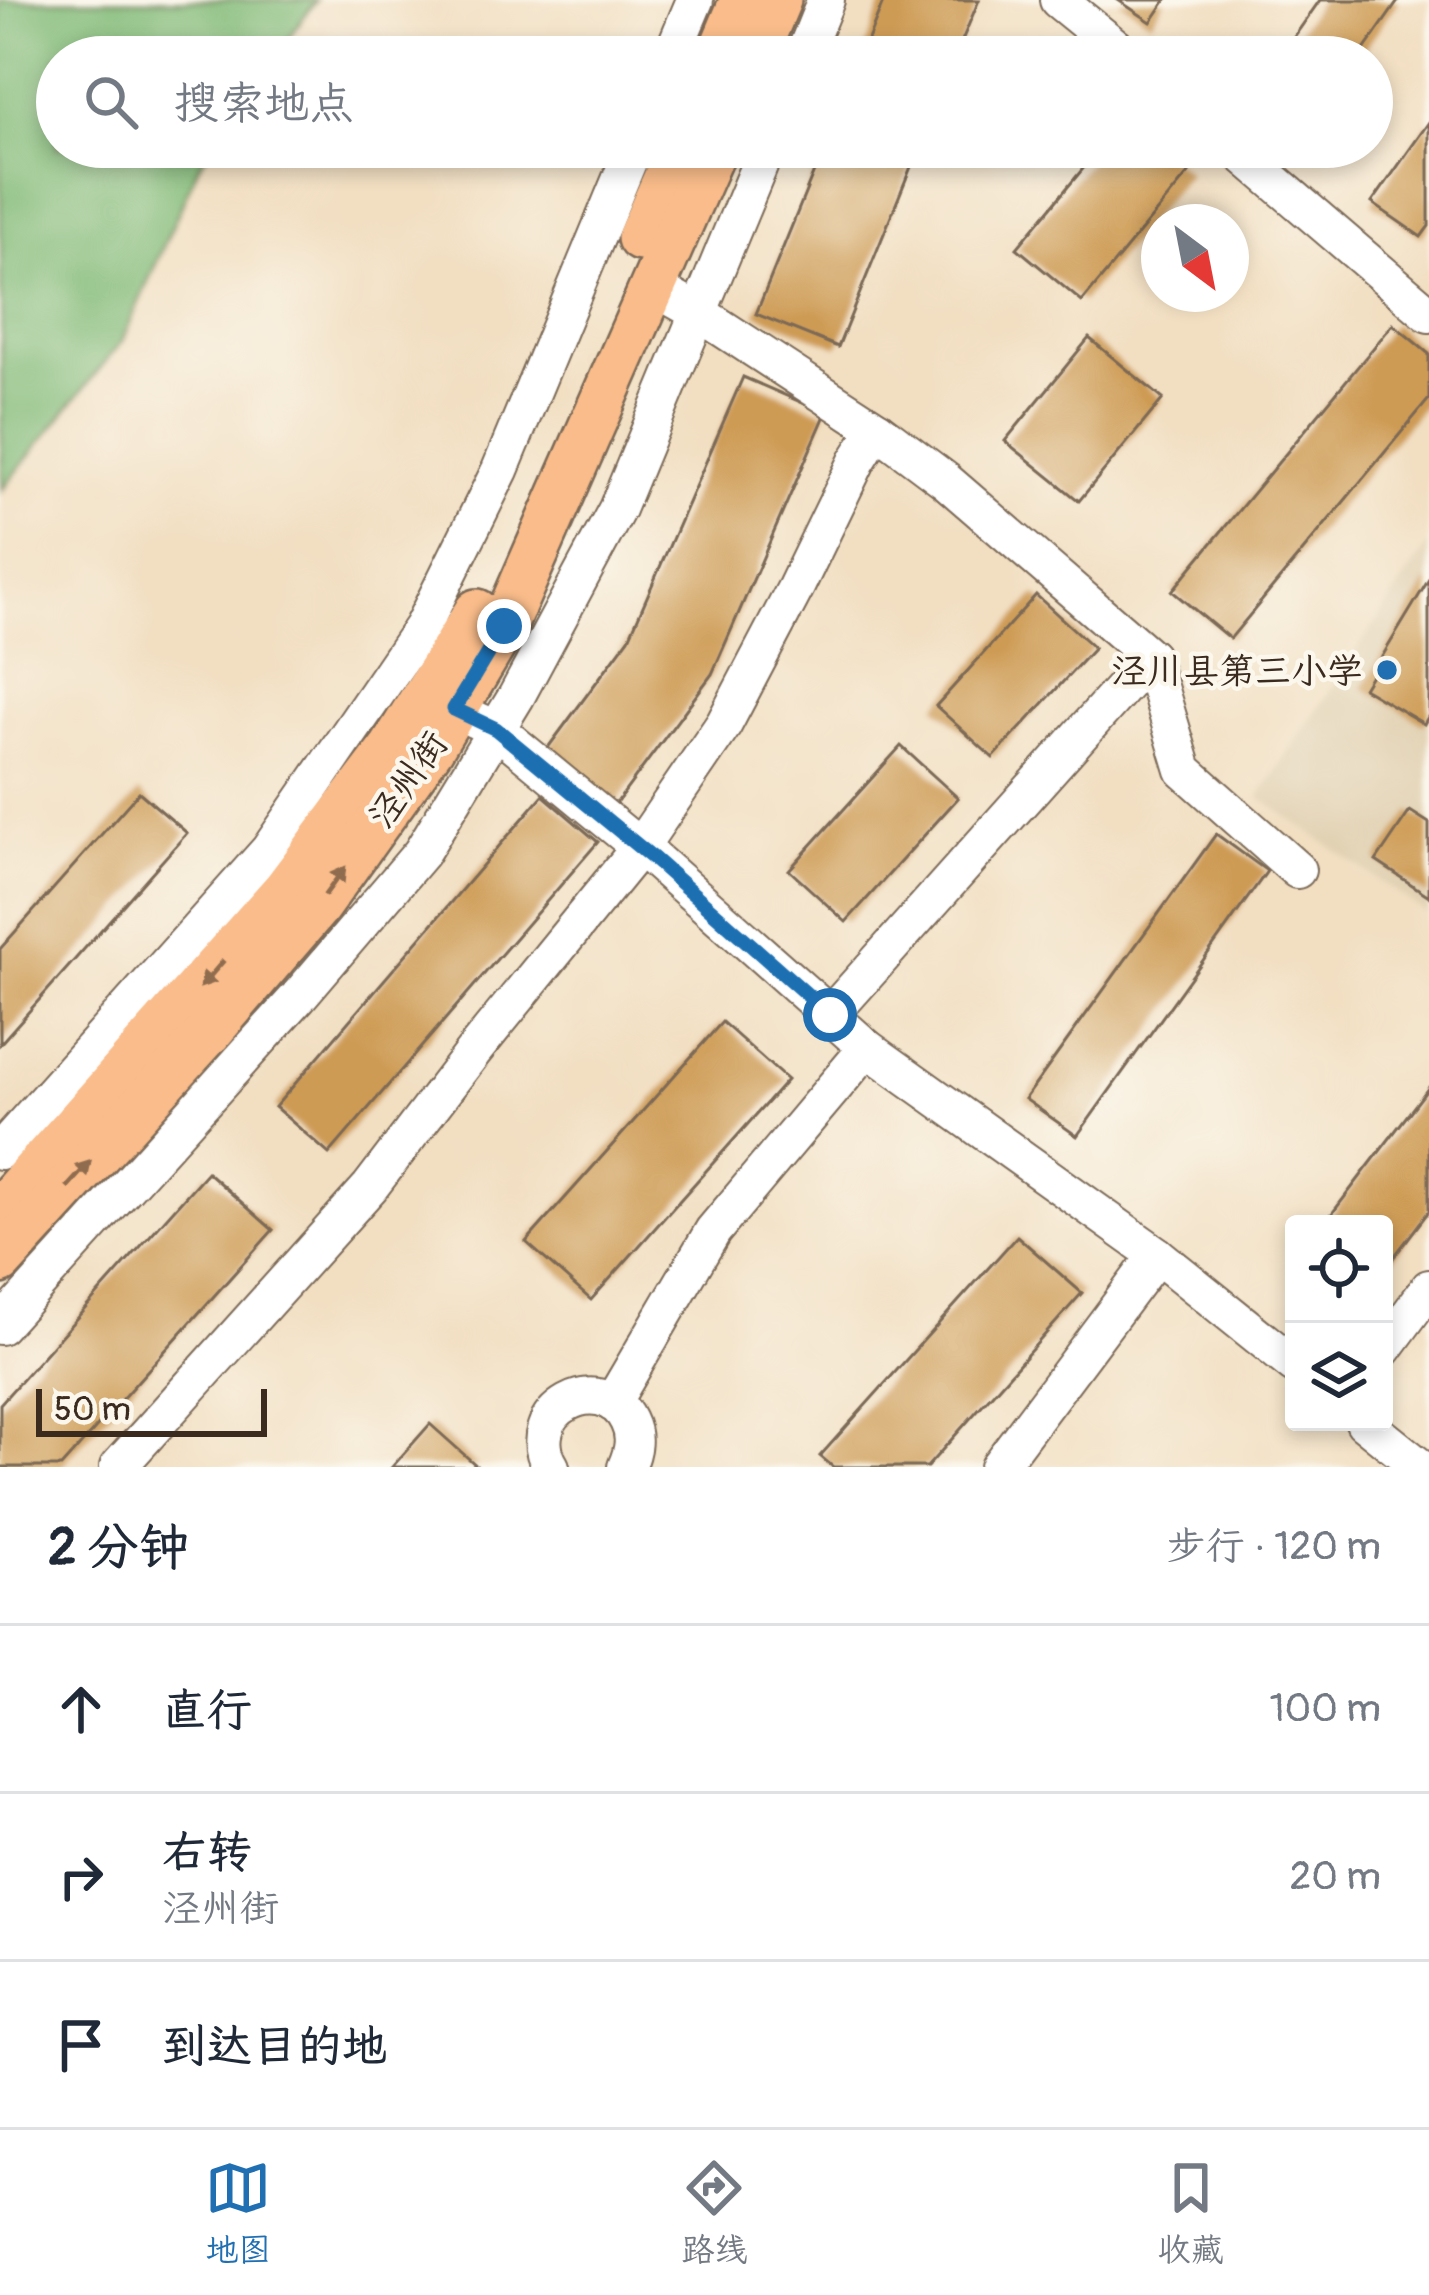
<!DOCTYPE html>
<html lang="zh">
<head>
<meta charset="utf-8">
<style>
  body { margin:0; font-family:Pangolin,"LXGW WenKai TC",sans-serif; background:#f6f6f7; color:#1f2937 }
  .controls { position:absolute; right:36px; bottom:36px; display:grid; overflow:hidden; border-radius:12px; box-shadow:0 6px 18px #0003 }
  .controls button { width:108px; height:108px; display:grid; place-items:center; padding:0; border:0; border-bottom:3px solid #e0e1e3; background:#fff; color:#1f2937; font:60px sans-serif }
  .compass { position:absolute; left:1141px; top:204px; width:108px; height:108px; border-radius:50%; background:#fff; box-shadow:0 6px 18px #0003; rotate:148deg }
  .scale { position:absolute; left:36px; bottom:30px; width:231px; box-sizing:border-box; padding-left:12px; border:6px solid #3b2a1e; border-top:0; font-size:33px; line-height:42px; white-space:nowrap; color:#3b2a1e; -webkit-text-stroke:9px #fbf7ec; paint-order:stroke }
  .stop { position:absolute; width:36px; height:36px; margin:-27px; border:9px solid #1f6fb2; border-radius:50%; background:#fff }
  .stop.end { background:#1f6fb2; border-color:#fff; box-shadow:0 3px 12px #0008 }
  .list { margin:0; padding:0; list-style:none }
  h2 { display:flex; justify-content:space-between; align-items:center; height:156px; margin:0; padding:0 48px; font-size:51px }
  h2 small { font-size:39px; font-weight:400; color:#747a83 }
  .list li { display:grid; grid-template-columns:78px 1fr auto; gap:36px; align-items:center; box-sizing:border-box; height:168px; padding:0 48px; border-top:3px solid #e0e1e3 }
  .list b { display:block; font-size:45px; white-space:nowrap }
  .list p { margin:0; font-size:39px; white-space:nowrap; color:#747a83 }
  .list em { font-size:39px; font-style:normal; color:#747a83 }
  .icon { flex:none; width:66px; height:66px; fill:none; stroke:currentColor; stroke-width:2; stroke-linecap:round; stroke-linejoin:round }
  .map { position:relative; flex:none; width:1429px; height:1467px; overflow:hidden }
  .search { position:absolute; background:#fff; box-shadow:0 6px 18px #0003; left:36px; right:36px; top:36px; height:132px; display:flex; align-items:center; gap:30px; box-sizing:border-box; padding:0 42px; border-radius:66px; color:#747a83; font-size:45px }
  .sheet { height:660px; background:#fff }
  nav { display:flex; justify-content:space-around; align-items:center; box-sizing:border-box; height:168px; border-top:3px solid #e0e1e3; background:#fff; font-size:33px; color:#747a83 }
  nav a { display:grid; justify-items:center; gap:6px }
  nav .on { color:#1f6fb2 }
  .map>svg:first-child { display:block }
  .built { fill:#e2d2b4 }
  .forest { fill:#84bc7a; stroke:#60734c; stroke-width:3 }
  .building { fill:#ce9b55 }
  .lines { fill:none; stroke-linecap:round; stroke-linejoin:round }
  .minor-casing { stroke:#7b6957; stroke-width:40 }
  .major-casing { stroke:#7b6957; stroke-width:50 }
  .minor { stroke:#fff; stroke-width:36 }
  .major { stroke:#f9bc8a; stroke-width:45 }
  .oneway { fill:#906c4f }
  .route { stroke:#1f6fb2; stroke-width:15 }
  .poi-dot { fill:#1f6fb2; stroke:#fbf7ec; stroke-width:4.5 }
  .labels { text-anchor:middle; stroke-width:9; stroke-linejoin:round; paint-order:stroke }
  .poi-label { font-size:36px; fill:#3b2a1e; stroke:#fbf7ec; text-anchor:end }
  .street-label { font-size:36px; fill:#3b2a1e; stroke:#fbf7ec }
</style>
</head>
<body>
<div class="map">
<svg width="1429" height="1467" viewBox="0 0 1429 1467">
  <rect width="100%" height="100%" fill="#fbf7ec"/>
  <filter id="ink" filterUnits="userSpaceOnUse"><feTurbulence type="fractalNoise" baseFrequency=".00833" numOctaves="2"/><feDisplacementMap in="SourceGraphic" scale="24" xChannelSelector="R" yChannelSelector="G"/><feConvolveMatrix kernelMatrix="1 2 1 2 8 2 1 2 1" color-interpolation-filters="sRGB"/></filter>
  <filter id="wash" filterUnits="userSpaceOnUse"><feTurbulence type="fractalNoise" baseFrequency=".004" numOctaves="4" result="noise"/><feDisplacementMap in="SourceGraphic" scale="48" xChannelSelector="R" yChannelSelector="G"/><feGaussianBlur stdDeviation="2.7" result="paint"/><feColorMatrix in="noise" values="0 0 0 0 0 0 0 0 0 0 0 0 0 0 0 0 0 1.4 0 .05"/><feComposite in="paint" operator="in"/></filter>
  <g filter="url(#wash)">
    <rect width="100%" height="100%" fill="#f2dfc2"/>
    <!-- built -->
    <polygon class="built" points="1429,543 1429,915 1259,797"/>
    <!-- forest -->
    <polygon class="forest" points="0,0 316,0 275,57 57,57 57,147 212,147 199,165 122,341 2,490"/>
    <g id="blocks">
      <!-- building -->
      <g class="building">
        <polygon points="884,0 979,0 955,57 861,57"/>
        <polygon points="1118,0 1166,0 1151,22"/>
        <polygon points="1320,0 1399,0 1359,57 1280,57"/>
        <polygon points="1429,122 1429,226 1421,237 1372,203"/>
        <polygon points="824,147 919,147 838,347 756,314"/>
        <polygon points="1101,147 1158,147 1189,173 1082,302 1017,248"/>
        <polygon points="1393,324 1429,354 1429,399 1230,639 1172,591"/>
        <polygon points="1089,338 1163,399 1079,501 1005,441"/>
        <polygon points="743,377 826,413 712,674 615,805 544,753 629,638"/>
        <polygon points="1429,579 1429,715 1424,724 1363,688"/>
        <polygon points="1036,595 1094,648 993,758 936,706"/>
        <polygon points="901,746 958,798 846,922 789,870"/>
        <polygon points="139,792 187,833 0,1044 0,949"/>
        <polygon points="543,795 598,842 329,1154 275,1107"/>
        <polygon points="1410,811 1429,823 1429,896 1376,861"/>
        <polygon points="1216,834 1267,871 1077,1136 1025,1099"/>
        <polygon points="722,1022 787,1080 591,1300 526,1242"/>
        <polygon points="1429,1087 1429,1211 1384,1270 1384,1224 1324,1224"/>
        <polygon points="207,1172 273,1230 61,1467 0,1467 0,1404"/>
        <polygon points="1017,1236 1082,1293 927,1467 833,1467 820,1456"/>
        <polygon points="430,1424 478,1467 392,1467"/>
      </g>
    </g>
  </g>
  <g filter="url(#ink)">
    <use href="#blocks" fill-opacity="0" stroke="#7b6957" stroke-width="3"/>
    <g class="lines">
      <!-- minor casing -->
      <g class="minor-casing">
        <g id="minor">
          <polyline points="1058,0 1128,57"/>
          <polyline points="671,57 695,0"/>
          <polyline points="803,57 826,0"/>
          <polyline points="1234,147 1429,314"/>
          <polyline points="653,287 699,313 877,429 945,480 1150,657 1184,770 1297,870"/>
          <polyline points="474,719 496,729 654,859 867,1048 1157,1255 1294,1365"/>
          <polyline points="830,1015 1150,657"/>
          <polyline points="0,1151 269,850 422,627 500,470 634,147"/>
          <polyline points="0,1326 299,996 421,853 516,697 617,509 767,147"/>
          <polyline points="1384,1349 1429,1288"/>
          <polyline points="612,1403 713,1231 867,1048"/>
          <polyline points="1364,1422 1420,1467"/>
          <polyline points="118,1467 370,1187 473,1052 640,847 724,724 796,587 857,461 877,429"/>
          <path d="M551,1467C518,1411 602,1367 628,1421C636,1437 633,1451 626,1467"/>
          <polyline points="998,1467 1157,1255"/>
        </g>
      </g>
      <!-- major casing -->
      <g class="major-casing">
        <g id="major">
          <polyline points="719,57 743,0"/>
          <polyline points="754,57 778,0"/>
          <polyline points="640,238 680,147"/>
          <polyline points="0,1210 285,890 393,747 477,612"/>
          <polyline points="0,1261 209,1032 319,904 431,748 504,626 714,147"/>
        </g>
      </g>
      <!-- minor -->
      <use href="#minor" class="minor"/>
      <!-- major -->
      <use href="#major" class="major"/>
    </g>
    <!-- one-way arrows -->
    <defs><path id="oneway-solid" d="M-6-.8H1V-3.2L6.5 0L1 3.2V.8H-6Z" transform="scale(3)"/></defs>
    <g class="oneway">
      <use href="#oneway-solid" transform="translate(335 881) rotate(-54)"/>
      <use href="#oneway-solid" transform="translate(212 974) rotate(131)"/>
      <use href="#oneway-solid" transform="translate(79 1174) rotate(-48)"/>
    </g>
  </g>
  <g class="lines" filter="url(#ink)">
    <!-- route -->
    <polyline class="route" points="504,626 454,709 496,729 654,859 830,1015"/>
  </g>
  <!-- markers -->
  <circle class="poi-dot" cx="1387" cy="670" r="12"/>
  <g class="labels">
    <!-- poi labels -->
    <g class="poi-label">
      <text x="1363" y="683">泾川县第三小学</text>
    </g>
    <!-- street labels -->
    <g class="street-label">
      <text transform="translate(407 779) rotate(-55)" y="13">泾州街</text>
    </g>
  </g>
</svg>
<div class="controls">
<button><svg class="icon" aria-label="locate" viewBox="0 0 24 24"><circle cx="12" cy="12" r="6"/><path d="M12 2v4M12 18v4M2 12h4M18 12h4"/></svg></button>
<button><svg class="icon" aria-label="layers" viewBox="0 0 24 24"><path d="M12 4l9 5-9 5-9-5zM3 14l9 5 9-5"/></svg></button>
</div>
<svg class="compass" viewBox="-18 -18 36 36"><path d="M0-13l5 13h-10z" fill="#e53935"/><path d="M0 13l5-13h-10z" fill="#747a83"/></svg>
<div class="scale">50 m</div>
<div class="stop" style="left:830px;top:1015px"></div>
<div class="stop end" style="left:504px;top:626px"></div>
<div class="search"><svg class="icon" aria-label="search" viewBox="0 0 24 24"><circle cx="10" cy="10" r="6"/><path d="M15 15l6 6"/></svg>搜索地点</div>
</div>
<section class="sheet">
<h2>2 分钟<small>步行 · 120 m</small></h2>
<ul class="list">
<li><svg class="icon" aria-label="ahead" viewBox="0 0 24 24"><path d="M12 20V5M6 11l6-6 6 6"/></svg><div><b>直行</b></div><em>100 m</em></li>
<li><svg class="icon" aria-label="right" viewBox="0 0 24 24"><path d="M7 20v-9h11M14 6l5 5-5 5"/></svg><div><b>右转</b><p>泾州街</p></div><em>20 m</em></li>
<li><svg class="icon" aria-label="arrive" viewBox="0 0 24 24"><path d="M6 21V4h12l-3 4 3 4H6"/></svg><div><b>到达目的地</b></div></li>
</ul>
</section>
<nav>
<a class="on"><svg class="icon" aria-label="map" viewBox="0 0 24 24"><path d="M3 6l6-2 6 2 6-2v14l-6 2-6-2-6 2zM9 4v14M15 6v14"/></svg>地图</a>
<a><svg class="icon" aria-label="directions" viewBox="0 0 24 24"><path d="M12 3l9 9-9 9-9-9zM9 14v-3h6M13 9l2 2-2 2"/></svg>路线</a>
<a><svg class="icon" aria-label="saved" viewBox="0 0 24 24"><path d="M7 4h10v16l-5-4-5 4z"/></svg>收藏</a>
</nav>
</body>
</html>
